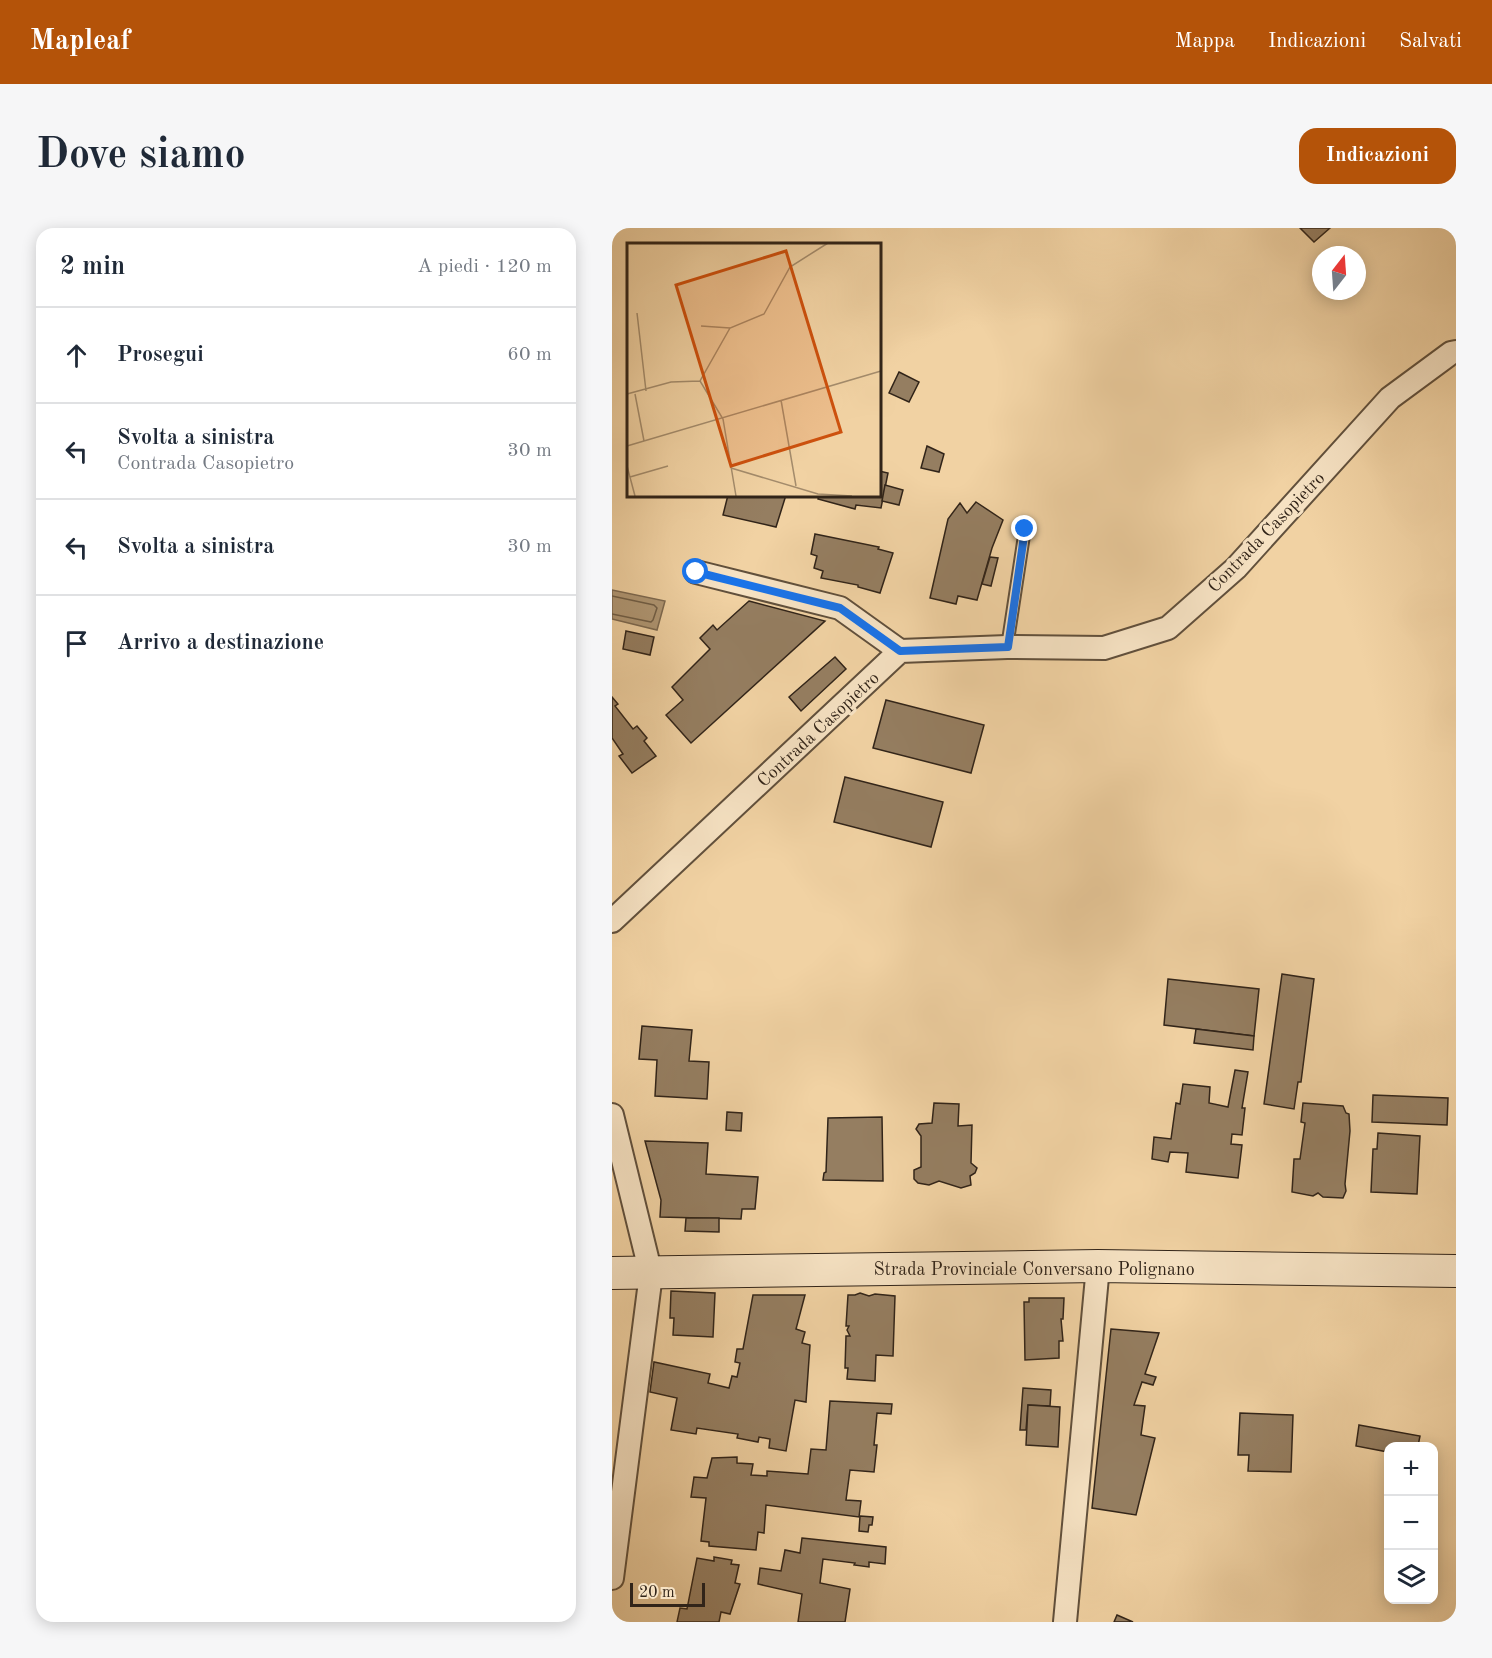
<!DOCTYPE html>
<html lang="it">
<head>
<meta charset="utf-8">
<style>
  body { margin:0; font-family:"Old Standard TT",serif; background:#f6f6f7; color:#1f2937 }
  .controls { position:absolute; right:18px; bottom:18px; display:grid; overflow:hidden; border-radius:12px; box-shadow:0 3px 15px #0003 }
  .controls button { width:54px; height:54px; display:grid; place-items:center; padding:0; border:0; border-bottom:2px solid #e0e1e3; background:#fff; color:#1f2937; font:30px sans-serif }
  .compass { position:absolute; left:700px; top:18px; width:54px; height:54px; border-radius:50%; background:#fff; box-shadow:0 3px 15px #0003; rotate:17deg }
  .scale { position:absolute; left:18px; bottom:15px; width:75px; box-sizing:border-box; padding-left:6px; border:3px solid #312419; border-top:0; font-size:16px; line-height:21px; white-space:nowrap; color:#312419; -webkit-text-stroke:4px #f6e2c3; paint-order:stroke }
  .stop { position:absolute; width:18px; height:18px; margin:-14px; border:4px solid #1a73e8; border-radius:50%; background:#fff }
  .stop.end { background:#1a73e8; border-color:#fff; box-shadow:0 2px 6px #0008 }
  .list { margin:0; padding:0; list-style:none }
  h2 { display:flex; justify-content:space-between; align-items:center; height:78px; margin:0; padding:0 24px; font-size:26px }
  h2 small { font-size:20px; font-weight:400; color:#747a83 }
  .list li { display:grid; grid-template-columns:39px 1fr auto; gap:18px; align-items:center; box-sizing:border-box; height:96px; padding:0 24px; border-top:2px solid #e0e1e3 }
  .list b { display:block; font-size:22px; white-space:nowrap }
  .list p { margin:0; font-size:20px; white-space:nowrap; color:#747a83 }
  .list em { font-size:20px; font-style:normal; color:#747a83 }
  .icon { flex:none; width:33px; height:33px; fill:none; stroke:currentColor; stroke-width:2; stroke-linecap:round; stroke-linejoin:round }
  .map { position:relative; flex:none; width:844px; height:1394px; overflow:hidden; border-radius:18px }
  header { display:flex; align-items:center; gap:36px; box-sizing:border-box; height:84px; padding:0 30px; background:#b45309; color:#fff }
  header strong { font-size:28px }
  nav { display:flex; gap:33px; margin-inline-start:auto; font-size:21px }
  .intro { display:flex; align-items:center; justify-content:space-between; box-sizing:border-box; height:144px; padding:0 36px }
  h1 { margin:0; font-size:42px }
  .button { padding:15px 27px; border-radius:18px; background:#b45309; color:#fff; font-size:21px; font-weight:700 }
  main { display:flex; gap:36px; padding:0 36px }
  aside { flex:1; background:#fff; border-radius:18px; box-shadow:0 3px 15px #0003 }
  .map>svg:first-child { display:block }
  .water { fill:#b09774; stroke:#7d6950; stroke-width:1.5 }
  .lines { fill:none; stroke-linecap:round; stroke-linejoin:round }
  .shore { stroke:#705e46; stroke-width:1.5 }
  .building { fill:#957e61; stroke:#312419; stroke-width:1.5 }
  .service-casing { stroke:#61503c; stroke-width:14 }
  .minor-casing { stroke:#61503c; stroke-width:26 }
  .secondary-casing { stroke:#312419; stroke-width:34 }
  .service { stroke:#f6e2c3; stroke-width:10 }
  .minor { stroke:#f6e2c3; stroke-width:22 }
  .secondary { stroke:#f6e2c3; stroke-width:32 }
  .route { stroke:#1a73e8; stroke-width:8 }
  .labels { text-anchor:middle; stroke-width:6; stroke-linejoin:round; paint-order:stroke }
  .street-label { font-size:18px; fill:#312419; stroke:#f6e2c3 }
  .inset-road { fill:none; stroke:#a48c6c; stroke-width:1.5 }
  .view { fill:#cd510e; fill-opacity:0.15; stroke:#cd510e; stroke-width:3 }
  .inset-edge { fill:none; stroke:#312419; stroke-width:3 }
</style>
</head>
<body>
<header>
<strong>Mapleaf</strong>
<nav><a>Mappa</a><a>Indicazioni</a><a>Salvati</a></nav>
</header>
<div class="intro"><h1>Dove siamo</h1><a class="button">Indicazioni</a></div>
<main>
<aside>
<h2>2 min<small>A piedi · 120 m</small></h2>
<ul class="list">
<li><svg class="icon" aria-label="ahead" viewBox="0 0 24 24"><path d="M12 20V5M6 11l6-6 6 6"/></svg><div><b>Prosegui</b></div><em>60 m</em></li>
<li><svg class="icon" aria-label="left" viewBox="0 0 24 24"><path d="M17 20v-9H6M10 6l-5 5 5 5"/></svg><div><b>Svolta a sinistra</b><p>Contrada Casopietro</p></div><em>30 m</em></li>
<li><svg class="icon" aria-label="left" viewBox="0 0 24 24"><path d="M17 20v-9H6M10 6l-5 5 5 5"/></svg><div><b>Svolta a sinistra</b></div><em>30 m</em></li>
<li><svg class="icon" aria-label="arrive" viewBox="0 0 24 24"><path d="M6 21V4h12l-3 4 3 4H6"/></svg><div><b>Arrivo a destinazione</b></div></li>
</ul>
</aside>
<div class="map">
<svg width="844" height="1394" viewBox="0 0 844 1394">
  <rect width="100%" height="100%" fill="#f1d2a3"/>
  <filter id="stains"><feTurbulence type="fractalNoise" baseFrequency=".00333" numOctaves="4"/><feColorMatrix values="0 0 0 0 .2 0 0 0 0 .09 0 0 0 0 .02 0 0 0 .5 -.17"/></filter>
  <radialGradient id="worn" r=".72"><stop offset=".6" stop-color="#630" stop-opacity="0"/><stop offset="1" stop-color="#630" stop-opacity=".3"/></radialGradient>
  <!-- water -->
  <polygon class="water" points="0,362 53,373 45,402 0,391"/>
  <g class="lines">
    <!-- shore -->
    <polyline class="shore" points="0,368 42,377 45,380 41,392 39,394 0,386"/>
  </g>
  <!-- building -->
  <g class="building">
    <polygon points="688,0 718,0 702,14"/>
    <polygon points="287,144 307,154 297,174 277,165"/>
    <polygon points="315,218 332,226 327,244 309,240"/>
    <polygon points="267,243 276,245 269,280 244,277 243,281 206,271 207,267 267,267"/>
    <polygon points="273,257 291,262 287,277 270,273"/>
    <polygon points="116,267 174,267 164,299 111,287"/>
    <polygon points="364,274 391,292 380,320 365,372 346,368 344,376 318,370 336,291 348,275 355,285"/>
    <polygon points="203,306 267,319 266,321 281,325 268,365 246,359 246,357 209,350 211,343 202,340 205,328 199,326"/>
    <polygon points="378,329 386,330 379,358 370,356"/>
    <polygon points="137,373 213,393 79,515 54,487 71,472 60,459 98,421 88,410 101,397 105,402"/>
    <polygon points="14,403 42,409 38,427 11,421"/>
    <polygon points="223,429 234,441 189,483 177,469"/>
    <polygon points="0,469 6,476 3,478 21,501 25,498 35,510 32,513 44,528 20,545 7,528 11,526 0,510"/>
    <polygon points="274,472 372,497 359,545 261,520"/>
    <polygon points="233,549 331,574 319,619 222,594"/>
    <polygon points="670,746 702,751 689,854 686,854 682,881 652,876"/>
    <polygon points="556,751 647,761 642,808 552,797"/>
    <polygon points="30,798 80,802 77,833 97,834 95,871 43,868 45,832 27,831"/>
    <polygon points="584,801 642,808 641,822 582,815"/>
    <polygon points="623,842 636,844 630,880 633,880 630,907 620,906 619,916 630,917 626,950 574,944 576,925 558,924 556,934 540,931 542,909 559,911 564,875 568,876 571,856 598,859 597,875 616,879"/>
    <polygon points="761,867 836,870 835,897 760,894"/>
    <polygon points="322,875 347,876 346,898 360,897 359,935 365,940 363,945 358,948 359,957 349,960 327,953 317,957 306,955 302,951 302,942 309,939 309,908 304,901 307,896 320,895"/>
    <polygon points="691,875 731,878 734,885 737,886 738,903 733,956 734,963 731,970 711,969 706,965 701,968 680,964 682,931 688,931 693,895 689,894"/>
    <polygon points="115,884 130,885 129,903 114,902"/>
    <polygon points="270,889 271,953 211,952 212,945 214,944 216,890"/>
    <polygon points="766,905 808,908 805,966 759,964 761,921 765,921"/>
    <polygon points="33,913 96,915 94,946 146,949 143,981 130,981 129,991 48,989 49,972"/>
    <polygon points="74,990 107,990 107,1004 73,1003"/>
    <polygon points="59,1063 103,1065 101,1109 61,1107 62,1090 58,1090"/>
    <polygon points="248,1065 257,1068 263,1066 283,1068 281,1128 264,1127 263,1153 235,1151 236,1140 233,1140 234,1108 238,1108 235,1102 237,1098 234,1098 236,1067 243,1067"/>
    <polygon points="141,1067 193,1067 184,1101 193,1104 190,1115 198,1117 194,1174 183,1172 174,1223 157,1220 158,1211 147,1209 146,1214 125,1210 126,1206 85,1200 84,1206 59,1202 65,1170 38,1164 42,1134 98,1146 96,1155 117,1160 120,1148 125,1149 128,1135 123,1134 125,1121 131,1121"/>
    <polygon points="417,1070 452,1070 451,1091 449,1091 451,1113 447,1113 447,1130 413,1132 412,1074 417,1074"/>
    <polygon points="499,1101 547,1105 533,1146 544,1149 541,1157 530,1154 522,1177 533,1178 529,1207 543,1210 524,1287 480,1280"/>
    <polygon points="411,1160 439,1162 438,1178 416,1177 414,1202 408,1202"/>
    <polygon points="218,1173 280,1176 279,1186 265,1185 262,1217 265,1217 262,1244 238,1242 234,1272 249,1273 247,1289 154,1277 152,1305 146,1304 144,1322 97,1318 97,1314 89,1313 94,1270 79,1269 82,1249 95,1250 100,1230 125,1229 125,1235 141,1236 139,1247 155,1248 155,1243 196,1246 199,1221 214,1222"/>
    <polygon points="416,1177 448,1179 446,1219 414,1217"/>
    <polygon points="628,1185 681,1187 679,1244 636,1243 637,1227 626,1227"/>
    <polygon points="747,1197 808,1208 806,1218 776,1218 776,1224 744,1218"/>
    <polygon points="248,1288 261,1289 260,1297 257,1297 256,1304 247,1303"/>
    <polygon points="190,1310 274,1319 273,1336 257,1334 257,1339 242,1337 243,1335 211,1331 208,1355 238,1361 233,1394 186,1394 190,1366 146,1356 148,1340 169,1343 173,1322 188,1325"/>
    <polygon points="102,1329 120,1332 119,1336 127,1337 123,1355 128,1356 118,1386 109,1384 107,1394 65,1394 68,1380 75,1381 85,1330 102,1333"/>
    <polygon points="505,1387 521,1394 502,1394"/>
  </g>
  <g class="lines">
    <!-- service casing -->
    <g class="service-casing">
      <polyline id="service" points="395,419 413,301"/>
    </g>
    <!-- minor casing -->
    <g class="minor-casing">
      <g id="minor">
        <polyline points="84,344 228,380 288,423"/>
        <polyline points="0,693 288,423 395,419 492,420 556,400 624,340 778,170 839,125 844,124"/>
        <polyline points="0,887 39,1046 0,1350"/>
        <polyline points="453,1394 486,1038"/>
      </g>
    </g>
    <!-- secondary casing -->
    <g class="secondary-casing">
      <polyline id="secondary" points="0,1045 486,1038 844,1043"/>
    </g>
    <!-- service -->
    <use href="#service" class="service"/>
    <!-- minor -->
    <use href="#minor" class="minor"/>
    <!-- secondary -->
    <use href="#secondary" class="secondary"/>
  </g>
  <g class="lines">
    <!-- route -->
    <polyline class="route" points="84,344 228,380 288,423 396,419 413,301"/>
  </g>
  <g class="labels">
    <!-- street labels -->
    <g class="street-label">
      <text transform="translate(654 304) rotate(-46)" y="6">Contrada Casopietro</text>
      <text transform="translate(206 501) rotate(-43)" y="6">Contrada Casopietro</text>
      <text x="422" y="1047">Strada Provinciale Conversano Polignano</text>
    </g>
  </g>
  <!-- overview -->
  <g transform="translate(15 15)">
    <rect width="254" height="254" fill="#f1d2a3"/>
    <path class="inset-road" d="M10,70L19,148M74,83L103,85M0,151L44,139L73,138M8,151L17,198M154,157L169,243M0,203L254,128M0,223L8,253M104,225L191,251L225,253M3,234L41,223M109,253L96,176L73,138L103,85L137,71L163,24L201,0"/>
    <path class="view" d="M159,8L214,189L104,223L49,42Z"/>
    <rect width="254" height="254" class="inset-edge"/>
  </g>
  <rect width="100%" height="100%" filter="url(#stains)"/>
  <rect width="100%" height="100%" fill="url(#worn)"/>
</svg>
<div class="controls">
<button>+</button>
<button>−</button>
<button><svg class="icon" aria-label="layers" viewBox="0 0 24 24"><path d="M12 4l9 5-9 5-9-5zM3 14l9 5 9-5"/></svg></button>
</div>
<svg class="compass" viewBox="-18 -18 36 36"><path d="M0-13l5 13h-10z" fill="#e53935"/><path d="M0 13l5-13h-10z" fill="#747a83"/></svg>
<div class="scale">20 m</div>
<div class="stop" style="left:84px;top:344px"></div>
<div class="stop end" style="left:413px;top:301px"></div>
</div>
</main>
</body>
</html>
